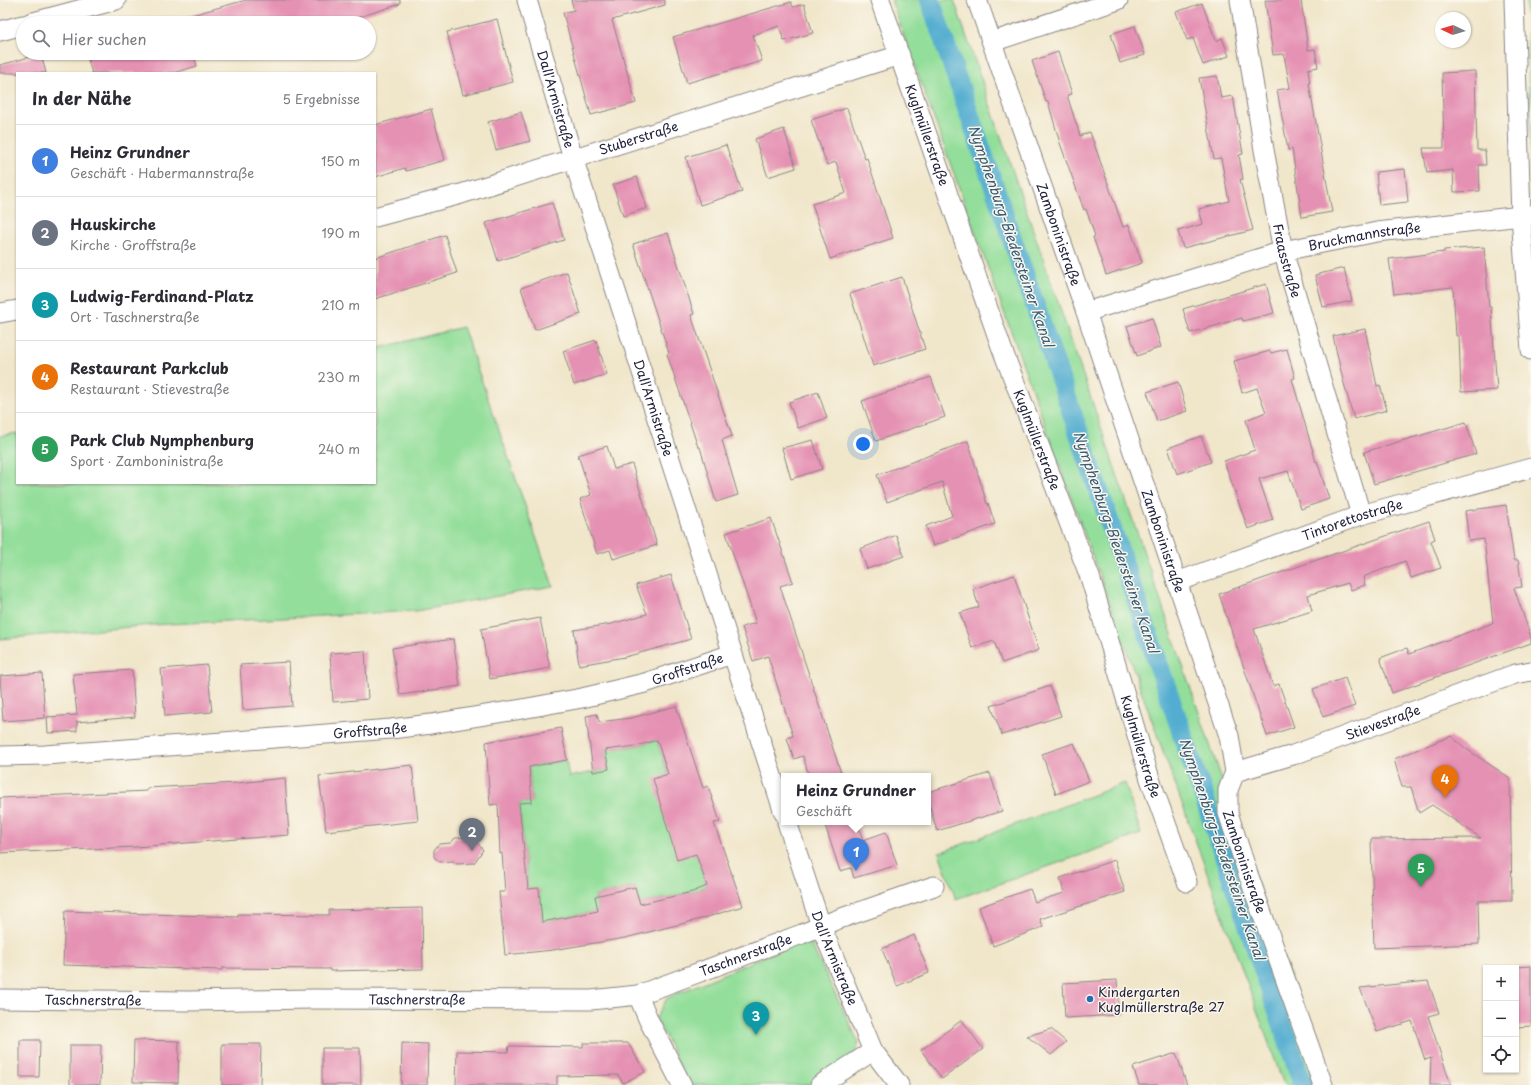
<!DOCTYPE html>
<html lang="de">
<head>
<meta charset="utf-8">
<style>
  body { margin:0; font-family:"Playpen Sans",sans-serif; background:#f2f2f3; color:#2b2b33 }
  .controls { position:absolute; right:12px; bottom:12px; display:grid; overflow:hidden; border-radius:0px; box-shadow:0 1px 3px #0004 }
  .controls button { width:36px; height:36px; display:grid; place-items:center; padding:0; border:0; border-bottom:1px solid #e1e1e2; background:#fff; color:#2b2b33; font:20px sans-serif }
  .compass { position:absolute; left:1435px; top:12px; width:36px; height:36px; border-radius:50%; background:#fff; box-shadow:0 1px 3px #0004; rotate:274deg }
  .you { position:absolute; left:863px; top:444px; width:14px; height:14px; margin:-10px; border:3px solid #fff; border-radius:50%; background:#1a73e8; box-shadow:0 0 0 6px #1a73e833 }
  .badge { display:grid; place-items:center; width:26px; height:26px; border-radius:50%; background:#0f766e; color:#fff; font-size:13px; font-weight:700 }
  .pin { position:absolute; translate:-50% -33px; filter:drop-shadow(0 1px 2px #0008) }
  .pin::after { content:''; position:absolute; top:21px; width:14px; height:12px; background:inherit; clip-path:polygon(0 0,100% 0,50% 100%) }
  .popup { position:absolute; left:781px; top:773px; width:150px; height:52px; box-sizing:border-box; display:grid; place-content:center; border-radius:0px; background:#fff; filter:drop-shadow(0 1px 3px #0005); font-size:13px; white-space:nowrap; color:#7c7c81 }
  .popup b { font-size:15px; color:#2b2b33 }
  .popup::after { content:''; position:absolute; left:50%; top:100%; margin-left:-8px; border:8px solid transparent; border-top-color:#fff }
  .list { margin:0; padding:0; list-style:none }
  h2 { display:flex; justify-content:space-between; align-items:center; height:52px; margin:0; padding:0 16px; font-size:17px }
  h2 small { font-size:13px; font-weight:400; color:#7c7c81 }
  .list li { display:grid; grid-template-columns:26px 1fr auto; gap:12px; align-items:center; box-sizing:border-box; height:72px; padding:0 16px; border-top:1px solid #e1e1e2 }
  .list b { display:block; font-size:15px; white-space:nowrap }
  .list p { margin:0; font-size:13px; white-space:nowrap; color:#7c7c81 }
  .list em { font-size:13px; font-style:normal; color:#7c7c81 }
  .icon { flex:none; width:22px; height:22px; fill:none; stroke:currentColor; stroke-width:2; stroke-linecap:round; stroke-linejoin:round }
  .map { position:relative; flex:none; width:1531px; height:1085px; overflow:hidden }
  .search { position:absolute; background:#fff; box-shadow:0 1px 3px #0004; left:16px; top:16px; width:360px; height:44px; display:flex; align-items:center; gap:10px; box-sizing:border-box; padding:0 14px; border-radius:22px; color:#7c7c81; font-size:15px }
  .panel { position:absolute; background:#fff; box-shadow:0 1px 3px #0004; left:16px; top:72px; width:360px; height:412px; border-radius:0px }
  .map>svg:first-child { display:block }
  .green { fill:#93de9a; stroke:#5a806a }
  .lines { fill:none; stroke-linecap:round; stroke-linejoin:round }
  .canal { stroke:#53add0; stroke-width:20 }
  .building { fill:#e591b3 }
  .minor-casing { stroke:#898482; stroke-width:21 }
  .minor { stroke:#fff; stroke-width:19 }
  .poi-dot { fill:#1f6fb2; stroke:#fbf7ec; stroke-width:1.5 }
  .labels { text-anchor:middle; stroke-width:3; stroke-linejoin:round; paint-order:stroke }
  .street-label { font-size:13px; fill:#22223b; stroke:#fbf7ec }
  .poi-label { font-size:13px; fill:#22223b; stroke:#fbf7ec; text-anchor:start }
  .water-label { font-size:14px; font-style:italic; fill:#365a77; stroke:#fbf7ec }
</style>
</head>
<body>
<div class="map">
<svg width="1531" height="1085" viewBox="0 0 1531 1085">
  <rect width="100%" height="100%" fill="#fbf7ec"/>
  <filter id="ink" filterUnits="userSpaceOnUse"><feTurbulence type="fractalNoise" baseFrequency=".025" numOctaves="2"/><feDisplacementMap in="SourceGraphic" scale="8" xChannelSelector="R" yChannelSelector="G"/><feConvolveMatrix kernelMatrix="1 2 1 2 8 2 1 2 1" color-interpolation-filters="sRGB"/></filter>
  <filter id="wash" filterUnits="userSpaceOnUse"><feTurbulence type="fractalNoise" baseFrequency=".012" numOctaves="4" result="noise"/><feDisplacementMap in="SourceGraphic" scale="16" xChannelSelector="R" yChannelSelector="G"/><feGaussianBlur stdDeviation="0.9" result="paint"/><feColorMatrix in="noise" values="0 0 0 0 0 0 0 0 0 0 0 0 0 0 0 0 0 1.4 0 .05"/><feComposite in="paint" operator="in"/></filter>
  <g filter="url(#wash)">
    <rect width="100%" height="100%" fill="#f0e6ca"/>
    <!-- green -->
    <g class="green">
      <polygon points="891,0 954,0 1327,1085 1284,1085"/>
      <polygon points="1526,0 1531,0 1531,164"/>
      <polygon points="463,327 553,586 416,611 152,625 0,639 0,436 17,433 17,483 375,483 375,349"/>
      <polygon points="657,740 668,774 678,859 696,854 707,886 692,892 640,904 635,887 595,896 598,911 542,922 539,889 528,889 519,803 532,802 529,767 566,760 569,777 609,769 605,750 636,746"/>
      <polygon points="1125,783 1141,834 956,899 939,853"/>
      <polygon points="808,938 859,1043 854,1056 807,1085 689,1085 656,1018 667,998"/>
    </g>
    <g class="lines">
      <!-- canal -->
      <polyline class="canal" points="930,0 1303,1085"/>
    </g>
    <g id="blocks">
      <!-- building -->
      <g class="building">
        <polygon points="246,0 400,0 400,4 359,17 361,23 182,23 181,18"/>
        <polygon points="571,0 665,0 665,5 612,20 636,103 591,115 563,13 574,10"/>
        <polygon points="1265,0 1301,0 1308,50 1315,49 1318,67 1308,69 1310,84 1309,84 1332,212 1302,217 1292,149 1288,150 1277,90 1290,88 1284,54 1273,55"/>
        <polygon points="791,2 793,7 804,4 813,33 784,41 779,26 753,35 762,61 687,83 673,37"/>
        <polygon points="1202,3 1216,41 1222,38 1229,56 1203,65 1193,38 1187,40 1176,12"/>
        <polygon points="497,19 513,82 463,95 447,32"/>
        <polygon points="1135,26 1145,55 1120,63 1111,34"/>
        <polygon points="1058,52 1072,94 1067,95 1080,136 1090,132 1123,227 1129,225 1142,263 1106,275 1093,237 1095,236 1086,209 1084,210 1060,143 1048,102 1046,102 1032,61"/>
        <polygon points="86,53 193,53 197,66 173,73 92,73"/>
        <polygon points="41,54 46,73 0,73 0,65"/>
        <polygon points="1475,71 1477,150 1485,150 1486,165 1479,165 1480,191 1454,192 1453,170 1427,173 1423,148 1444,148 1442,73"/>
        <polygon points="1217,76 1221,98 1233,96 1243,154 1239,155 1243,179 1240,180 1253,230 1183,248 1178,231 1203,224 1199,209 1229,201 1221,158 1214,159 1199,78"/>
        <polygon points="847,108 865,159 867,158 893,238 830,259 812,204 846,193 836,162 827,165 811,120"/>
        <polygon points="431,109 445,160 406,171 405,168 375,177 375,125"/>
        <polygon points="521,112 530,141 496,150 488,122"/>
        <polygon points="784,129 796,168 768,177 755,139"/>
        <polygon points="726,145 742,192 700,205 686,157"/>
        <polygon points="1405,169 1408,202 1379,205 1376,172"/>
        <polygon points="637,177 647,208 623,216 613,185"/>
        <polygon points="552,203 564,240 498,261 486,223"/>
        <polygon points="668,233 694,314 691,315 732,436 722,440 738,495 716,502 700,447 698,447 667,354 669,353 633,244"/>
        <polygon points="445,235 457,273 375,299 375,258"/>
        <polygon points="1484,247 1489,307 1491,307 1497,390 1461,392 1459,336 1456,336 1453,287 1394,294 1389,259 1444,252 1444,250"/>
        <polygon points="1344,268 1352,301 1323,307 1315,275"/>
        <polygon points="567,272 581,314 535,330 521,288"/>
        <polygon points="902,277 925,349 873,366 850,294"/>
        <polygon points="1266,284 1274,313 1243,321 1242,318 1190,333 1183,309"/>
        <polygon points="1152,318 1161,347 1137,356 1127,326"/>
        <polygon points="1365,329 1377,386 1380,385 1387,410 1354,419 1343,380 1333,336"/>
        <polygon points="596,340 607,374 574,385 563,351"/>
        <polygon points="1287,349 1295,378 1292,379 1316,462 1317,461 1329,499 1301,509 1288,471 1259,479 1273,520 1248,529 1224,461 1255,450 1246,420 1266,412 1257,388 1242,393 1234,361 1270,351 1271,353"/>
        <polygon points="931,377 945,417 876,441 862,401"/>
        <polygon points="1178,382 1187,411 1157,421 1147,392"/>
        <polygon points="818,392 827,418 798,428 789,402"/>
        <polygon points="1466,422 1476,454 1374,484 1364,452"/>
        <polygon points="1201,436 1211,462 1177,474 1168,448"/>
        <polygon points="813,440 822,469 791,479 782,448"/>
        <polygon points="968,441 987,504 988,503 995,524 933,546 926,526 952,516 942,482 887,502 877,475"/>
        <polygon points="607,446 614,469 632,464 657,545 613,559 610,550 597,554 580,499 591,495 578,455"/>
        <polygon points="1506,505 1514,560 1518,560 1522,587 1514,588 1531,637 1531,643 1392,693 1380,658 1407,648 1409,654 1493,623 1484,539 1469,541 1465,511"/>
        <polygon points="771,518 793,582 780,586 842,776 809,776 803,756 794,759 787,738 793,736 768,656 753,661 742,627 756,623 726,533"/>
        <polygon points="1429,521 1435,539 1431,541 1441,568 1411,578 1405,561 1363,577 1365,585 1351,590 1348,583 1308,595 1312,611 1254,629 1273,686 1279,684 1294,727 1267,736 1219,594"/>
        <polygon points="896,535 904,556 867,569 860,549"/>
        <polygon points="671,575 691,639 625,657 579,665 574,630 611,624 647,614 636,585"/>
        <polygon points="1014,575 1039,650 1002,663 994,641 972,648 960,613 979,607 973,589"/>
        <polygon points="540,618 550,668 490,679 481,629"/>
        <polygon points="453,639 460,686 400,695 392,648"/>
        <polygon points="365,651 368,699 333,702 330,653"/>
        <polygon points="289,662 292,706 243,710 240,665"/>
        <polygon points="207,665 212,712 165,716 161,669"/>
        <polygon points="132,670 135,717 77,722 77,721 77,731 48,733 47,717 77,715 73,674"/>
        <polygon points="42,673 45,718 3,721 0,676"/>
        <polygon points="1345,678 1355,706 1323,717 1313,689"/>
        <polygon points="1050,686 1061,716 1002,735 991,706"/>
        <polygon points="676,706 703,788 708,786 720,822 714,823 743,906 701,919 625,938 553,950 505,955 499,892 505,892 502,853 500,854 498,804 490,805 486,742 561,728 567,760 529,767 532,802 519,803 528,889 539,888 542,922 598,911 595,896 635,887 640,904 692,892 707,886 696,854 677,860 653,779 668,774 657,740 636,746 605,750 609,769 593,772 586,716 597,714 599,722 631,718"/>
        <polygon points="1451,736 1465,748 1510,778 1512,901 1478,901 1479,944 1374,948 1371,839 1481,838 1432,805 1419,813 1411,787 1402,787 1394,759"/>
        <polygon points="1074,743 1089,781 1056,794 1042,754"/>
        <polygon points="412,765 418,821 326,831 319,776"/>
        <polygon points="990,773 1002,811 937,831 928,800 928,792"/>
        <polygon points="285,778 289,835 135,847 0,853 0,798 147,791 147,788 237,783"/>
        <polygon points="824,822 857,822 863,840 886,832 897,865 854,878 851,868 840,871"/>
        <polygon points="473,837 483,850 474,863 457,864 453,861 440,862 434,857 434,850 439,844 451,843 455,838"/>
        <polygon points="1115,860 1125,892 1040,919 1043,927 993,946 979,907 1030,889 1035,902 1064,893 1060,878"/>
        <polygon points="422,908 423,969 330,971 330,969 222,968 222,970 63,965 65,911 238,917 238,914 329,915 329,910"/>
        <polygon points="914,935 929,973 897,986 882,949"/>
        <polygon points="1531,966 1531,1026 1516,1027 1516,967"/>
        <polygon points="1117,980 1119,1015 1065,1018 1063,983"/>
        <polygon points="1428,981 1439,1013 1428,1016 1451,1085 1430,1085 1431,1058 1425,1060 1412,1021 1377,1032 1360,988"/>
        <polygon points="962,1020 983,1049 942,1079 921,1050"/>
        <polygon points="1051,1029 1066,1042 1051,1055 1027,1036"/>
        <polygon points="20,1040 40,1040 39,1077 20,1077"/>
        <polygon points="134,1040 179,1041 178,1083 133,1082"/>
        <polygon points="402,1043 428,1044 427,1085 401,1085"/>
        <polygon points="583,1043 628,1043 645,1072 623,1083 618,1075 557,1076 557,1085 456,1085 457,1051 508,1052 509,1046 583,1047"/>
        <polygon points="222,1044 261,1044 260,1085 222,1085"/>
        <polygon points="70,1045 101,1045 100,1085 70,1085"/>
        <polygon points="322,1048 360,1048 361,1085 322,1085"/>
        <polygon points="1176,1053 1187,1085 1139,1085 1133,1067"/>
      </g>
    </g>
  </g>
  <g filter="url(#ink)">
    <use href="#blocks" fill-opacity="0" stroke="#898482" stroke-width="1"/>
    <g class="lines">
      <!-- minor casing -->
      <g class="minor-casing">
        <g id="minor">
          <path id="s1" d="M527,0L573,158L784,813"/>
          <path id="s2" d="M880,0L1002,349L1090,577L1150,779L1187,882"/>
          <path id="s3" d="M977,0L1086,312L1229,736L1235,772L1228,790V813L1248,874L1323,1085"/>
          <path id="s4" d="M1240,0L1264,150L1283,251L1361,515"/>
          <polyline points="1514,0 1521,216 1531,350"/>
          <polyline points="30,23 116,0"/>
          <polyline points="0,31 23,25"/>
          <polyline points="992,42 1118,0"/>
          <path id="s5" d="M375,217L461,194L900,55"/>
          <path id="s6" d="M1086,312L1283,251L1377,232L1531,215"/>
          <polyline points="0,313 17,310"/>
          <path id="s7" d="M1177,582L1361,515L1531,468"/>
          <path id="s8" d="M0,756L45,755L223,742L391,729L431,724L522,709L582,698L645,683L732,654"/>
          <path id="s9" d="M1235,772L1293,755L1515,674L1531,671"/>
          <path id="s10" d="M787,822L821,926L873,1051L899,1085"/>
          <polyline points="638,995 649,1021 682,1085"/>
          <path id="s11" d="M0,999L188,1001L314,999L591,1000L638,995L802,934L836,920L934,886"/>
          <polyline points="820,1085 873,1051"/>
        </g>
      </g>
      <!-- minor -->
      <use href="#minor" class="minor"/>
    </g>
  </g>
  <!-- markers -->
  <circle class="poi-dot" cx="1090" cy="999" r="4"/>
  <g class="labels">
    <!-- street labels -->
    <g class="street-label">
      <text dy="5" stroke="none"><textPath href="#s1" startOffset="103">Dall'Armistraße</textPath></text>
      <text dy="5" stroke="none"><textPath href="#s2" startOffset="143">Kuglmüllerstraße</textPath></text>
      <text dy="5" stroke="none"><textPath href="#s5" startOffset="275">Stuberstraße</textPath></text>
      <text dy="5" stroke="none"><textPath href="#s3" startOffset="248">Zamboninistraße</textPath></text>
      <text dy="5" stroke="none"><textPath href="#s6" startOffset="289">Bruckmannstraße</textPath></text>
      <text dy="5" stroke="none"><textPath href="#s4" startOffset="265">Fraasstraße</textPath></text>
      <text dy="5" stroke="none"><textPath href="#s1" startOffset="427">Dall'Armistraße</textPath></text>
      <text dy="5" stroke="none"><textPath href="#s2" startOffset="467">Kuglmüllerstraße</textPath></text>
      <text dy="5" stroke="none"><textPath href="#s7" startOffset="186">Tintorettostraße</textPath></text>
      <text dy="5" stroke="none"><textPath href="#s3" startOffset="572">Zamboninistraße</textPath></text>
      <text dy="5" stroke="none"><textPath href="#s8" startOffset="695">Groffstraße</textPath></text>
      <text dy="5" stroke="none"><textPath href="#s9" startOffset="156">Stievestraße</textPath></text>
      <text dy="5" stroke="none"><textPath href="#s8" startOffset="371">Groffstraße</textPath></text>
      <text dy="5" stroke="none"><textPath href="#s2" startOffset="791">Kuglmüllerstraße</textPath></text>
      <text dy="5" stroke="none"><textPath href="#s3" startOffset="908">Zamboninistraße</textPath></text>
      <text dy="5" stroke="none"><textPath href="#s11" startOffset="753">Taschnerstraße</textPath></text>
      <text dy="5" stroke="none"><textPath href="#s10" startOffset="144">Dall'Armistraße</textPath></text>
      <text dy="5" stroke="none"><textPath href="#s11" startOffset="93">Taschnerstraße</textPath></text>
      <text dy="5" stroke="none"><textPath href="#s11" startOffset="417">Taschnerstraße</textPath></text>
    </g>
    <!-- poi labels -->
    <g class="poi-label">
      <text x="1098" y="997">Kindergarten<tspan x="1098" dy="15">Kuglmüllerstraße 27</tspan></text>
    </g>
    <!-- water labels -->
    <g class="water-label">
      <text transform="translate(1011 236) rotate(71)" y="5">Nymphenburg-Biedersteiner Kanal</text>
      <text transform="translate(1116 542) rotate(71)" y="5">Nymphenburg-Biedersteiner Kanal</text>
      <text transform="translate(1222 849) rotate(71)" y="5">Nymphenburg-Biedersteiner Kanal</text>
    </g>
  </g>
</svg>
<div class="controls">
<button>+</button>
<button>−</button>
<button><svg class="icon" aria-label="locate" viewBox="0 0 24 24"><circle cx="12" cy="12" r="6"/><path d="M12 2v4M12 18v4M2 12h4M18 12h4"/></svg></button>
</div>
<svg class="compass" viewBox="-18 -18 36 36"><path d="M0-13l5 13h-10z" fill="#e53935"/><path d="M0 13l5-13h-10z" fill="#7c7c81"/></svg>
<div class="you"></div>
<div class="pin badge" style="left:856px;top:871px;background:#3f7fe0">1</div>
<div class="popup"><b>Heinz Grundner</b>Geschäft</div>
<div class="pin badge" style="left:472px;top:851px;background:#6b7280">2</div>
<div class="pin badge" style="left:756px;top:1035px;background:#0f9aa8">3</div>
<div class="pin badge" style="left:1445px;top:798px;background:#e8710a">4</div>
<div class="pin badge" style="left:1421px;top:887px;background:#2e9e5b">5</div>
<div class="search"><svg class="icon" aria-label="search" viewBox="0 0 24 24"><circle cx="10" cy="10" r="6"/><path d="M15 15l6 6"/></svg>Hier suchen</div>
<section class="panel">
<h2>In der Nähe<small>5 Ergebnisse</small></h2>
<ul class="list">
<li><span class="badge" style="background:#3f7fe0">1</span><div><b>Heinz Grundner</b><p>Geschäft · Habermannstraße</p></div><em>150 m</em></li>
<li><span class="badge" style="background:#6b7280">2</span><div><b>Hauskirche</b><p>Kirche · Groffstraße</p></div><em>190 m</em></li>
<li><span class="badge" style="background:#0f9aa8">3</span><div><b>Ludwig-Ferdinand-Platz</b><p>Ort · Taschnerstraße</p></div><em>210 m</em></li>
<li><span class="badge" style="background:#e8710a">4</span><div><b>Restaurant Parkclub</b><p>Restaurant · Stievestraße</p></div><em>230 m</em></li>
<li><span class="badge" style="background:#2e9e5b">5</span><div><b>Park Club Nymphenburg</b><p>Sport · Zamboninistraße</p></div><em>240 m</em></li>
</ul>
</section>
</div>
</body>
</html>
